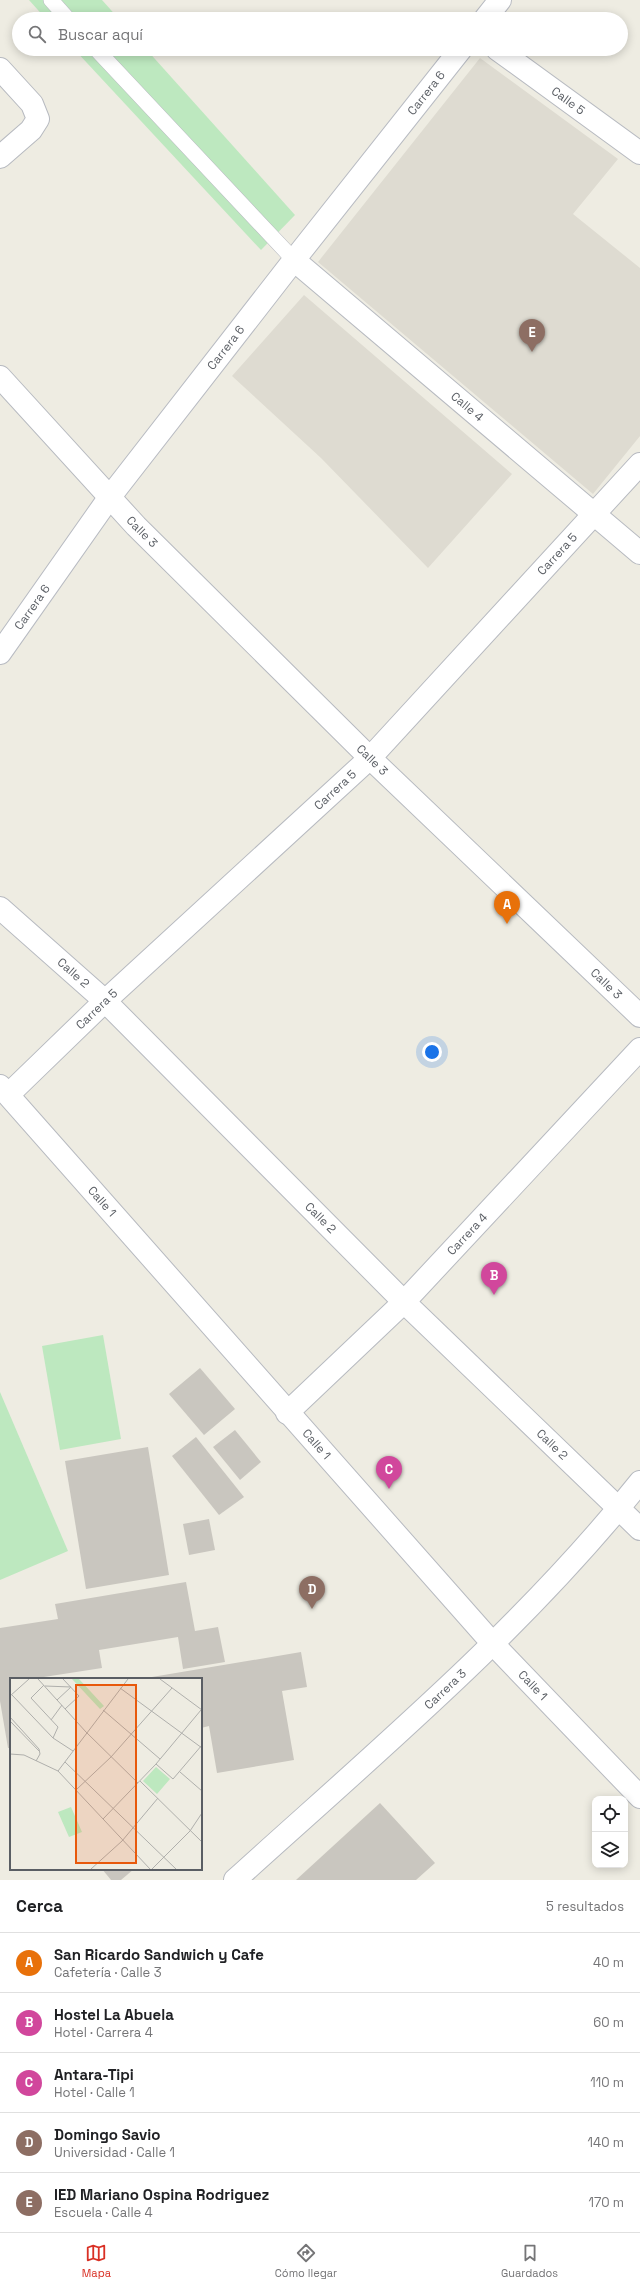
<!DOCTYPE html>
<html lang="es">
<head>
<meta charset="utf-8">
<style>
  body { margin:0; font-family:"Space Grotesk",sans-serif; background:#f2f2f2; color:#202124 }
  .controls { position:absolute; right:12px; bottom:12px; display:grid; overflow:hidden; border-radius:8px; box-shadow:0 2px 10px #0003 }
  .controls button { width:36px; height:36px; display:grid; place-items:center; padding:0; border:0; border-bottom:1px solid #e0e0e0; background:#fff; color:#202124; font:20px sans-serif }
  .you { position:absolute; left:432px; top:1052px; width:14px; height:14px; margin:-10px; border:3px solid #fff; border-radius:50%; background:#1a73e8; box-shadow:0 0 0 6px #1a73e833 }
  .badge { display:grid; place-items:center; width:26px; height:26px; border-radius:50%; background:#d93025; color:#fff; font-size:13px; font-weight:700 }
  .pin { position:absolute; translate:-50% -33px; filter:drop-shadow(0 1px 2px #0008) }
  .pin::after { content:''; position:absolute; top:21px; width:14px; height:12px; background:inherit; clip-path:polygon(0 0,100% 0,50% 100%) }
  .list { margin:0; padding:0; list-style:none }
  h2 { display:flex; justify-content:space-between; align-items:center; height:52px; margin:0; padding:0 16px; font-size:17px }
  h2 small { font-size:13px; font-weight:400; color:#757577 }
  .list li { display:grid; grid-template-columns:26px 1fr auto; gap:12px; align-items:center; box-sizing:border-box; height:60px; padding:0 16px; border-top:1px solid #e0e0e0 }
  .list b { display:block; font-size:15px; white-space:nowrap }
  .list p { margin:0; font-size:13px; white-space:nowrap; color:#757577 }
  .list em { font-size:13px; font-style:normal; color:#757577 }
  .icon { flex:none; width:22px; height:22px; fill:none; stroke:currentColor; stroke-width:2; stroke-linecap:round; stroke-linejoin:round }
  .map { position:relative; flex:none; width:640px; height:1880px; overflow:hidden }
  .search { position:absolute; background:#fff; box-shadow:0 2px 10px #0003; left:12px; right:12px; top:12px; height:44px; display:flex; align-items:center; gap:10px; box-sizing:border-box; padding:0 14px; border-radius:22px; color:#757577; font-size:15px }
  .sheet { height:352px; background:#fff }
  nav { display:flex; justify-content:space-around; align-items:center; box-sizing:border-box; height:56px; border-top:1px solid #e0e0e0; background:#fff; font-size:11px; color:#757577 }
  nav a { display:grid; justify-items:center; gap:2px }
  nav .on { color:#d93025 }
  .map>svg:first-child { display:block }
  .education { fill:#dedbd1 }
  .green { fill:#bde8bf }
  .building { fill:#c9c6bf }
  .lines { fill:none; stroke-linecap:round; stroke-linejoin:round }
  .lane-casing { stroke:#b7bac0; stroke-width:16 }
  .street-casing { stroke:#b7bac0; stroke-width:24 }
  .secondary-casing { stroke:#b8bbc2; stroke-width:24 }
  .lane { stroke:#fff; stroke-width:15 }
  .street { stroke:#fff; stroke-width:22 }
  .secondary { stroke:#fff; stroke-width:22 }
  .labels { text-anchor:middle; stroke-width:3; stroke-linejoin:round; paint-order:stroke }
  .street-label { font-size:12px; fill:#5a5e64; stroke:#fff }
  .inset-road { fill:none; stroke:#afafac; stroke-width:1 }
  .view { fill:#e8590c; fill-opacity:0.15; stroke:#e8590c; stroke-width:2 }
  .inset-edge { fill:none; stroke:#5a5e64; stroke-width:2 }
</style>
</head>
<body>
<div class="map">
<svg width="640" height="1880" viewBox="0 0 640 1880">
  <rect width="100%" height="100%" fill="#eeece2"/>
  <!-- education -->
  <g class="education">
    <polygon points="480,58 618,159 573,214 640,268 640,436 593,494 318,262"/>
    <polygon points="304,295 512,474 428,568 321,458 232,376"/>
  </g>
  <!-- green -->
  <g class="green">
    <polygon points="29,0 102,0 119,19 46,19"/>
    <polygon points="74,49 146,49 295,215 261,250"/>
    <polygon points="103,1335 121,1439 60,1450 42,1346"/>
    <polygon points="0,1392 68,1551 0,1580"/>
  </g>
  <!-- building -->
  <g class="building">
    <polygon points="200,1368 235,1409 204,1435 169,1394"/>
    <polygon points="235,1430 261,1462 240,1480 213,1447"/>
    <polygon points="196,1437 244,1497 219,1515 172,1456"/>
    <polygon points="148,1447 169,1575 86,1589 65,1461"/>
    <polygon points="209,1519 215,1550 189,1555 183,1524"/>
    <polygon points="186,1582 195,1631 218,1627 225,1662 183,1669 178,1637 99,1650 102,1668 31,1679 11,1679 11,1748 8,1748 0,1701 0,1628 58,1619 55,1604"/>
    <polygon points="301,1652 307,1687 282,1691 294,1760 217,1773 209,1726 201,1728 201,1679 140,1679"/>
    <polygon points="380,1803 435,1863 416,1880 296,1880"/>
    <polygon points="102,1869 134,1869 121,1880 111,1880"/>
  </g>
  <g class="lines">
    <!-- lane casing -->
    <g class="lane-casing">
      <g id="lane">
        <polyline points="51,0 68,19"/>
        <polyline points="96,49 294,260"/>
      </g>
    </g>
    <!-- street casing -->
    <g class="street-casing">
      <g id="street">
        <path id="s1" d="M497,49L640,153"/>
        <polyline points="0,69 32,104 38,119 31,130 0,157"/>
        <path id="s2" d="M294,260L640,553"/>
        <path id="s3" d="M0,377L136,526L370,758L640,1016"/>
        <path id="s4" d="M0,908L105,1001L404,1302L640,1529"/>
        <path id="s5" d="M0,1086L494,1645L640,1797"/>
        <path id="s6" d="M9,1094L105,1001L370,758L640,464"/>
        <path id="s7" d="M287,1413L404,1302L640,1049"/>
        <path id="s8" d="M235,1880C375,1753 522,1630 640,1482"/>
      </g>
    </g>
    <!-- secondary casing -->
    <g class="secondary-casing">
      <g id="secondary">
        <polyline points="485,19 500,0"/>
        <path id="s9" d="M0,653L109,498L294,260L461,49"/>
      </g>
    </g>
    <!-- lane -->
    <use href="#lane" class="lane"/>
    <!-- street -->
    <use href="#street" class="street"/>
    <!-- secondary -->
    <use href="#secondary" class="secondary"/>
  </g>
  <g class="labels">
    <!-- street labels -->
    <g class="street-label">
      <text dy="4" stroke="none"><textPath href="#s9" startOffset="704">Carrera 6</textPath></text>
      <text dy="4" stroke="none"><textPath href="#s1" startOffset="88">Calle 5</textPath></text>
      <text dy="4" stroke="none"><textPath href="#s9" startOffset="380">Carrera 6</textPath></text>
      <text dy="4" stroke="none"><textPath href="#s2" startOffset="227">Calle 4</textPath></text>
      <text dy="4" stroke="none"><textPath href="#s3" startOffset="210">Calle 3</textPath></text>
      <text dy="4" stroke="none"><textPath href="#s6" startOffset="770">Carrera 5</textPath></text>
      <text dy="4" stroke="none"><textPath href="#s9" startOffset="56">Carrera 6</textPath></text>
      <text dy="4" stroke="none"><textPath href="#s3" startOffset="534">Calle 3</textPath></text>
      <text dy="4" stroke="none"><textPath href="#s6" startOffset="446">Carrera 5</textPath></text>
      <text dy="4" stroke="none"><textPath href="#s4" startOffset="98">Calle 2</textPath></text>
      <text dy="4" stroke="none"><textPath href="#s3" startOffset="858">Calle 3</textPath></text>
      <text dy="4" stroke="none"><textPath href="#s6" startOffset="122">Carrera 5</textPath></text>
      <text dy="4" stroke="none"><textPath href="#s5" startOffset="154">Calle 1</textPath></text>
      <text dy="4" stroke="none"><textPath href="#s4" startOffset="446">Calle 2</textPath></text>
      <text dy="4" stroke="none"><textPath href="#s7" startOffset="254">Carrera 4</textPath></text>
      <text dy="4" stroke="none"><textPath href="#s4" startOffset="770">Calle 2</textPath></text>
      <text dy="4" stroke="none"><textPath href="#s5" startOffset="478">Calle 1</textPath></text>
      <text dy="4" stroke="none"><textPath href="#s5" startOffset="802">Calle 1</textPath></text>
      <text dy="4" stroke="none"><textPath href="#s8" startOffset="284">Carrera 3</textPath></text>
    </g>
  </g>
  <!-- overview -->
  <g transform="translate(10 1678)">
    <rect width="192" height="192" fill="#eeece2"/>
    <path d="M62,1H69L94,28L90,31ZM146,89L160,101L147,116L133,103ZM61,129L72,154L59,159L48,134Z" fill="#bde8bf"/>
    <path class="inset-road" d="M28,1L76,54L128,105M53,1L69,18L55,31M150,1L192,32M34,7L21,20L48,49L43,60M35,8L61,9M110,10L192,70M2,17L43,60L63,73M0,18L19,1M47,22L61,9M93,32L150,81M0,39L29,71L30,76L26,83M41,42L52,27M0,43L30,74M0,76L14,77L48,93L140,191M55,84L166,191M146,86L163,101L192,67M48,93L118,1M170,94L192,113M130,103L192,164M67,111L101,79L162,10M93,141L146,86L191,32M81,191L112,163L148,120M142,191L180,153L192,135"/>
    <path class="view" d="M66,7H126V185H66Z"/>
    <rect width="192" height="192" class="inset-edge"/>
  </g>
</svg>
<div class="controls">
<button><svg class="icon" aria-label="locate" viewBox="0 0 24 24"><circle cx="12" cy="12" r="6"/><path d="M12 2v4M12 18v4M2 12h4M18 12h4"/></svg></button>
<button><svg class="icon" aria-label="layers" viewBox="0 0 24 24"><path d="M12 4l9 5-9 5-9-5zM3 14l9 5 9-5"/></svg></button>
</div>
<div class="you"></div>
<div class="pin badge" style="left:507px;top:924px;background:#e8710a">A</div>
<div class="pin badge" style="left:494px;top:1295px;background:#d1479c">B</div>
<div class="pin badge" style="left:389px;top:1489px;background:#d1479c">C</div>
<div class="pin badge" style="left:312px;top:1609px;background:#8d6e63">D</div>
<div class="pin badge" style="left:532px;top:352px;background:#8d6e63">E</div>
<div class="search"><svg class="icon" aria-label="search" viewBox="0 0 24 24"><circle cx="10" cy="10" r="6"/><path d="M15 15l6 6"/></svg>Buscar aquí</div>
</div>
<section class="sheet">
<h2>Cerca<small>5 resultados</small></h2>
<ul class="list">
<li><span class="badge" style="background:#e8710a">A</span><div><b>San Ricardo Sandwich y Cafe</b><p>Cafetería · Calle 3</p></div><em>40 m</em></li>
<li><span class="badge" style="background:#d1479c">B</span><div><b>Hostel La Abuela</b><p>Hotel · Carrera 4</p></div><em>60 m</em></li>
<li><span class="badge" style="background:#d1479c">C</span><div><b>Antara-Tipi</b><p>Hotel · Calle 1</p></div><em>110 m</em></li>
<li><span class="badge" style="background:#8d6e63">D</span><div><b>Domingo Savio</b><p>Universidad · Calle 1</p></div><em>140 m</em></li>
<li><span class="badge" style="background:#8d6e63">E</span><div><b>IED Mariano Ospina Rodriguez</b><p>Escuela · Calle 4</p></div><em>170 m</em></li>
</ul>
</section>
<nav>
<a class="on"><svg class="icon" aria-label="map" viewBox="0 0 24 24"><path d="M3 6l6-2 6 2 6-2v14l-6 2-6-2-6 2zM9 4v14M15 6v14"/></svg>Mapa</a>
<a><svg class="icon" aria-label="directions" viewBox="0 0 24 24"><path d="M12 3l9 9-9 9-9-9zM9 14v-3h6M13 9l2 2-2 2"/></svg>Cómo llegar</a>
<a><svg class="icon" aria-label="saved" viewBox="0 0 24 24"><path d="M7 4h10v16l-5-4-5 4z"/></svg>Guardados</a>
</nav>
</body>
</html>
